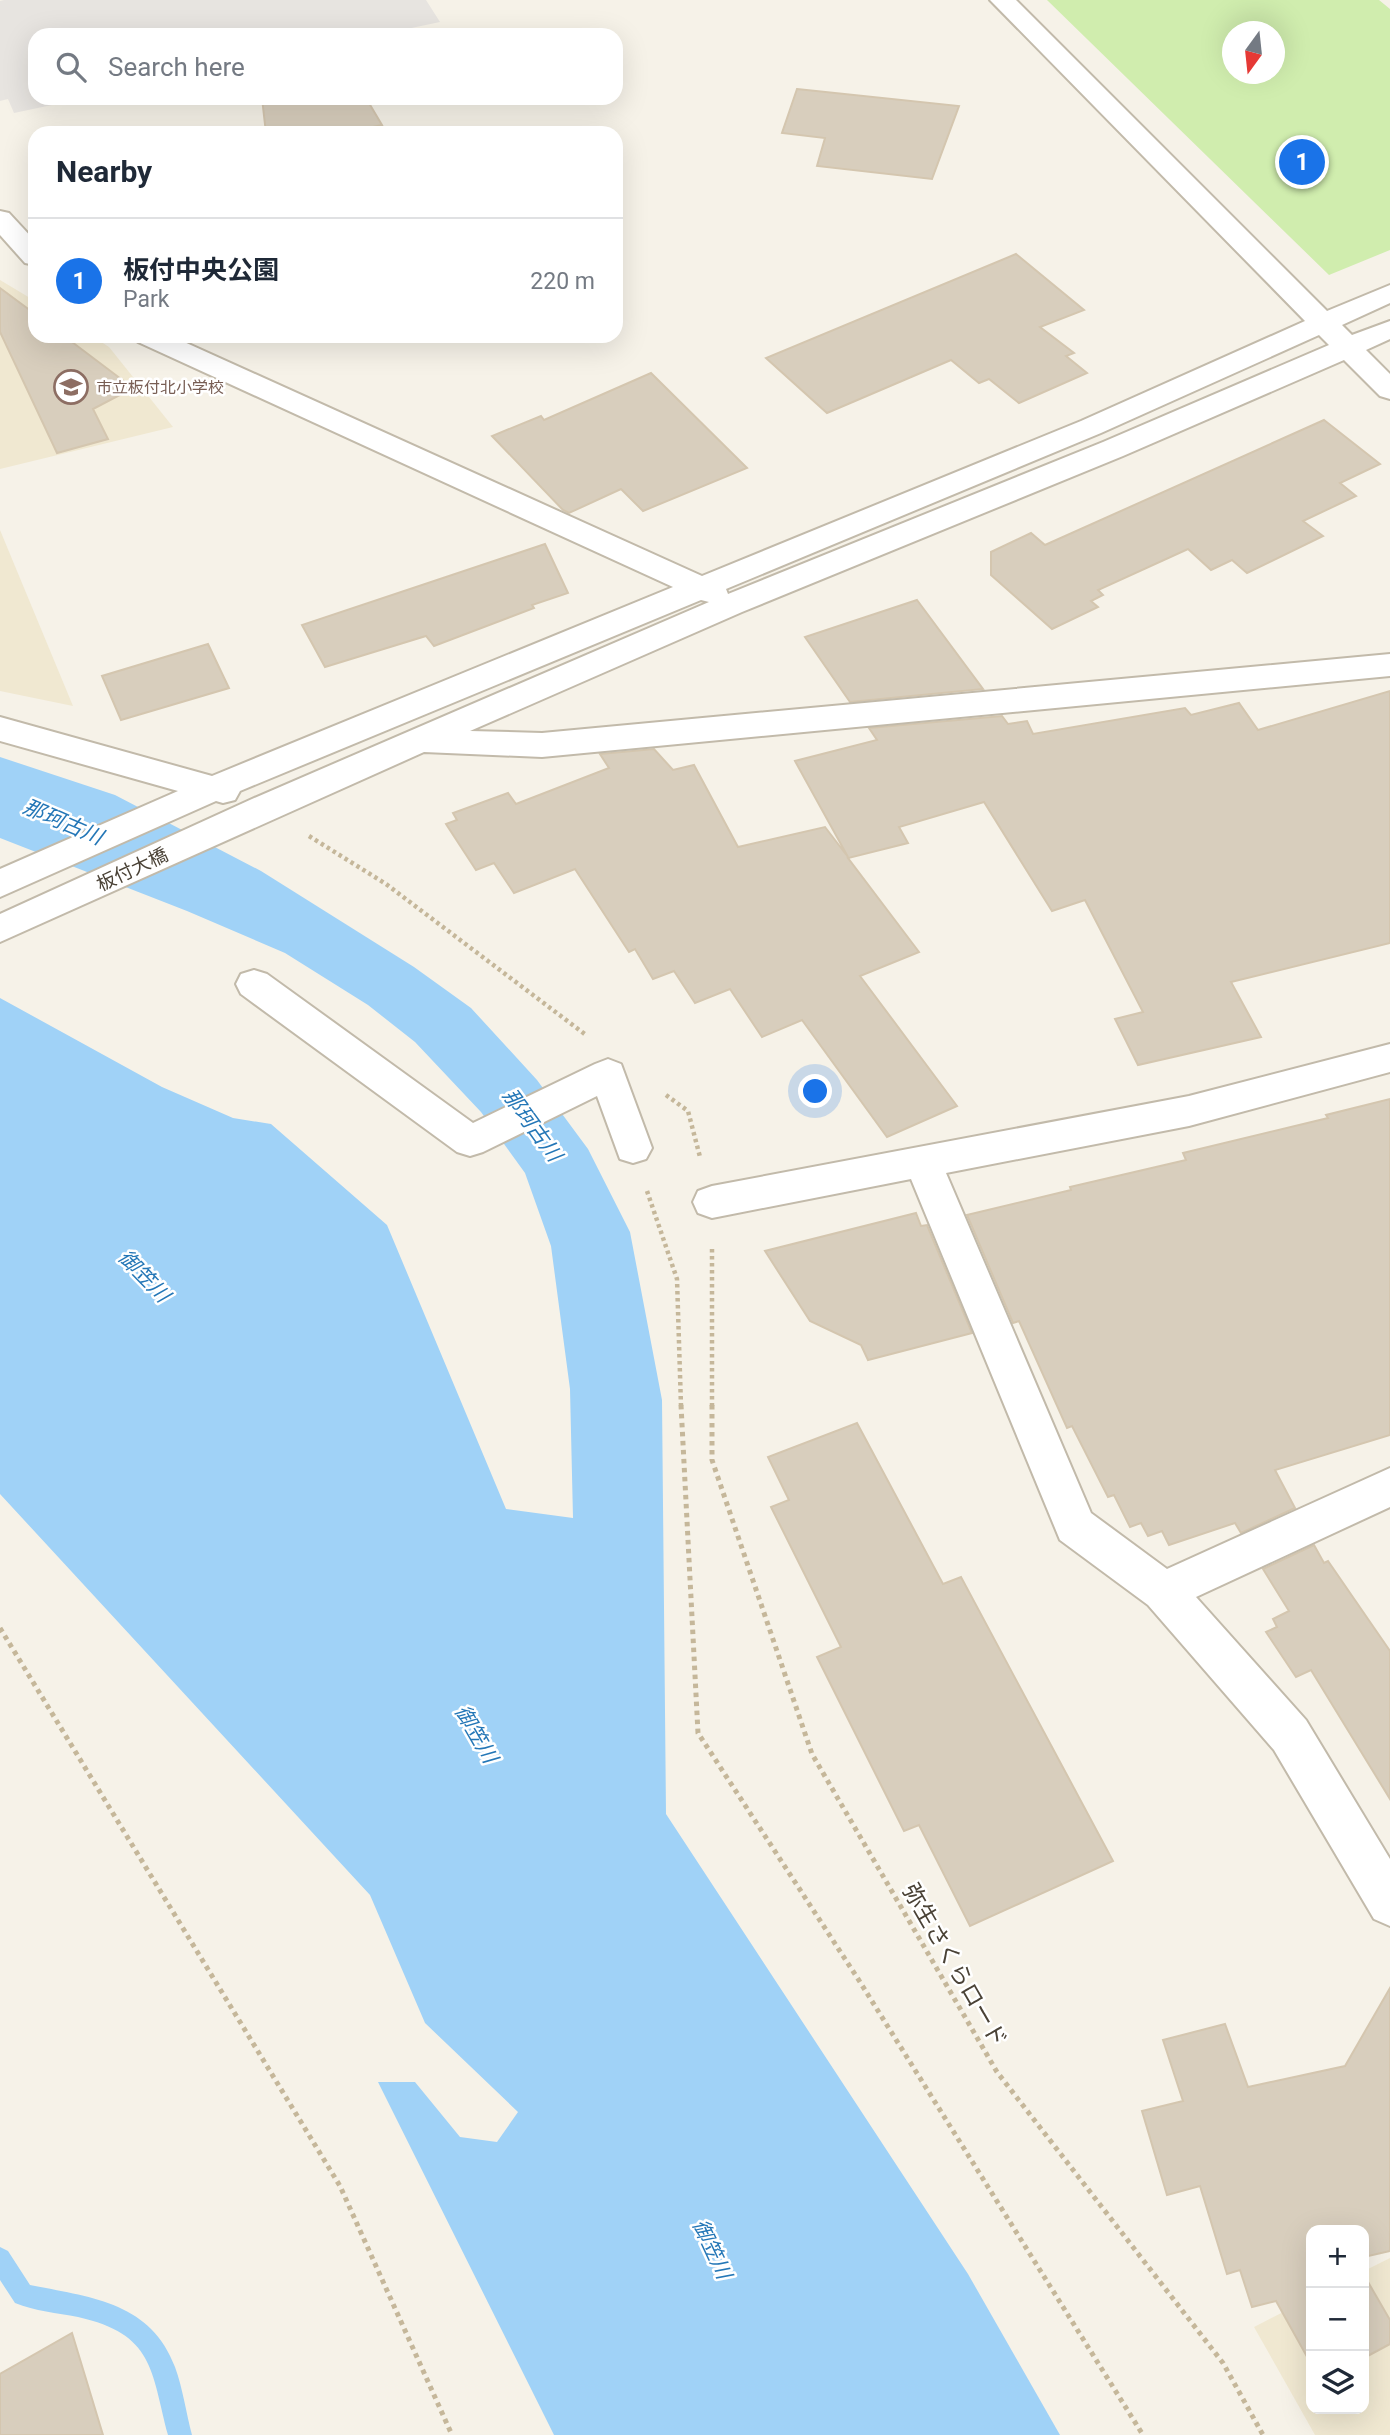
<!DOCTYPE html>
<html lang="en">
<head>
<meta charset="utf-8">
<style>
  body { margin:0; font-family:Roboto,"Noto Sans JP",sans-serif; background:#f6f6f7; color:#1f2937 }
  .controls { position:absolute; right:21px; bottom:21px; display:grid; overflow:hidden; border-radius:14px; box-shadow:0 7px 28px #0002 }
  .controls button { width:63px; height:63px; display:grid; place-items:center; padding:0; border:0; border-bottom:2px solid #e0e1e3; background:#fff; color:#1f2937; font:35px sans-serif }
  .compass { position:absolute; left:1222px; top:21px; width:63px; height:63px; border-radius:50%; background:#fff; box-shadow:0 7px 28px #0002; rotate:195deg }
  .you { position:absolute; left:816px; top:1092px; width:24px; height:24px; margin:-18px; border:5px solid #fff; border-radius:50%; background:#1a73e8; box-shadow:0 0 0 10px #1a73e833 }
  .badge { display:grid; place-items:center; width:46px; height:46px; border-radius:50%; background:#1a73e8; color:#fff; font-size:23px; font-weight:700 }
  .pin { position:absolute; translate:-50% -50%; border:4px solid #fff; box-shadow:0 2px 7px #0006 }
  .list { margin:0; padding:0; list-style:none }
  h2 { display:flex; justify-content:space-between; align-items:center; height:91px; margin:0; padding:0 28px; font-size:30px }
  h2 small { font-size:23px; font-weight:400; color:#747a83 }
  .list li { display:grid; grid-template-columns:46px 1fr auto; gap:21px; align-items:center; box-sizing:border-box; height:126px; padding:0 28px; border-top:2px solid #e0e1e3 }
  .list b { display:block; font-size:26px; white-space:nowrap }
  .list p { margin:0; font-size:23px; white-space:nowrap; color:#747a83 }
  .list em { font-size:23px; font-style:normal; color:#747a83 }
  .icon { flex:none; width:38px; height:38px; fill:none; stroke:currentColor; stroke-width:2; stroke-linecap:round; stroke-linejoin:round }
  .map { position:relative; flex:none; width:1390px; height:2435px; overflow:hidden }
  .search { position:absolute; background:#fff; box-shadow:0 7px 28px #0002; left:28px; top:28px; width:595px; height:77px; display:flex; align-items:center; gap:18px; box-sizing:border-box; padding:0 24px; border-radius:21px; color:#747a83; font-size:26px }
  .panel { position:absolute; background:#fff; box-shadow:0 7px 28px #0002; left:28px; top:126px; width:595px; height:217px; border-radius:21px }
  .map>svg:first-child { display:block }
  .education { fill:#f0e8d1 }
  .green { fill:#d0edae; fill-rule:evenodd }
  .parking { fill:#e7e4e0 }
  .water { fill:#a0d2f7 }
  .lines { fill:none; stroke-linecap:round; stroke-linejoin:round }
  .stream { fill:#a0d2f7; fill-rule:evenodd }
  .building { fill:#d8cebd; stroke:#d4c6af; stroke-width:2 }
  .minor-casing { stroke:#c2baaa; stroke-width:4 }
  .path-far1 { stroke:#c5b79a; stroke-width:4.5; stroke-dasharray:3.5 3.5; stroke-linecap:butt }
  .path { stroke:#c5b79a; stroke-width:5; stroke-dasharray:4.5 4.5; stroke-linecap:butt }
  .minor { fill:#fff; fill-rule:evenodd }
  .labels { text-anchor:middle; stroke-width:5; stroke-linejoin:round; paint-order:stroke }
  .far-education-label { font-size:16px; fill:#785e54; stroke:#fff; text-anchor:start }
  .street-label { font-size:19px; fill:#4a4236; stroke:#fff }
  .water-label { font-size:21px; font-style:italic; fill:#2477b7; stroke:#fff }
  .near-street-label { font-size:23px; fill:#4a4236; stroke:#fff }
</style>
</head>
<body>
<div class="map">
<svg width="1390" height="2435" viewBox="0 0 1390 2435">
  <rect width="100%" height="100%" fill="#f6f2e8"/>
  <!-- education -->
  <g class="education">
    <polygon points="0,280 35,301 35,336 92,336 109,347 173,427 0,469"/>
    <polygon points="0,530 73,706 0,691"/>
    <polygon points="1390,2258 1390,2435 1315,2435 1254,2327 1311,2298 1311,2409 1364,2409 1364,2271"/>
  </g>
  <!-- green -->
  <path class="green" d="M1047,0H1379L1390,9V250L1329,275ZM1232,32H1274V74H1232Z"/>
  <!-- parking -->
  <polygon class="parking" points="4,0 426,0 440,22 378,35 35,35 35,98 85,98 14,113 8,99 0,101 0,1"/>
  <!-- water -->
  <polygon class="water" points="0,757 115,795 261,871 414,967 471,1008 537,1080 588,1149 630,1232 662,1400 666,1814 968,2274 1060,2435 554,2435 378,2082 415,2082 460,2137 497,2142 518,2112 425,2023 370,1895 0,1494 0,998 162,1087 233,1118 271,1124 387,1225 506,1509 573,1518 570,1389 551,1246 525,1173 481,1112 415,1042 368,1005 285,953 187,911 0,838"/>
  <g class="lines">
    <!-- stream -->
    <path class="stream" d="M0,2247L8,2251L30,2285C90,2297 151,2302 175,2367C183,2389 186,2413 192,2435H168C151,2370 154,2334 78,2317C57,2313 35,2311 15,2303L0,2280Z"/>
  </g>
  <!-- building -->
  <g class="building">
    <polygon points="797,89 959,106 932,179 817,166 825,138 782,133"/>
    <polygon points="262,98 366,98 382,125 345,133 266,133"/>
    <polygon points="1016,254 1084,310 1040,327 1074,353 1066,356 1087,373 1019,403 989,379 979,383 951,360 827,413 766,358"/>
    <polygon points="0,288 35,314 35,336 64,336 133,388 93,409 108,439 57,453 0,332"/>
    <polygon points="651,373 747,468 643,511 621,489 569,513 563,510 492,436 541,416 544,420"/>
    <polygon points="1324,420 1380,464 1340,483 1356,496 1303,521 1323,536 1247,573 1232,560 1211,570 1188,549 1098,590 1103,595 1091,601 1098,607 1052,629 991,575 991,552 1031,533 1045,545"/>
    <polygon points="545,544 568,593 532,605 534,608 434,646 426,636 325,667 302,625"/>
    <polygon points="917,600 983,689 850,702 805,637"/>
    <polygon points="208,644 229,688 121,720 102,676"/>
    <polygon points="1390,691 1390,943 1231,982 1261,1037 1138,1065 1115,1019 1143,1012 1085,900 1052,911 984,802 899,827 908,843 848,858 919,952 860,976 957,1106 887,1137 802,1020 762,1037 730,989 695,1003 674,971 653,979 635,949 629,952 575,869 514,893 494,863 476,870 446,824 457,820 453,813 508,793 516,804 609,768 600,754 654,749 673,770 694,765 738,847 825,827 848,857 795,761 877,740 869,728 1002,716 1008,724 1027,721 1033,734 1185,708 1191,715 1239,703 1258,730"/>
    <polygon points="1390,1099 1390,1435 1275,1470 1295,1508 1241,1533 1235,1523 1169,1545 1162,1531 1148,1536 1141,1523 1130,1527 1114,1495 1108,1497 1072,1426 1067,1428 1019,1321 1013,1323 967,1215 1071,1190 1070,1187 1186,1160 1183,1153 1328,1118 1326,1115"/>
    <polygon points="916,1213 921,1226 927,1225 972,1333 868,1360 861,1345 810,1321 765,1251"/>
    <polygon points="857,1423 943,1584 961,1577 1113,1861 970,1926 919,1825 904,1831 817,1657 841,1647 771,1507 789,1500 768,1457"/>
    <polygon points="1314,1545 1324,1563 1328,1561 1390,1651 1390,1799 1311,1670 1296,1677 1266,1632 1277,1627 1273,1619 1289,1611 1263,1569"/>
    <polygon points="1390,1988 1390,2251 1364,2257 1364,2230 1311,2230 1311,2364 1276,2301 1252,2307 1240,2270 1227,2274 1200,2186 1167,2195 1142,2111 1183,2101 1163,2040 1225,2024 1248,2087 1345,2066"/>
    <polygon points="1364,2275 1390,2320 1390,2344 1364,2358"/>
    <polygon points="72,2333 103,2435 0,2435 0,2374"/>
  </g>
  <g class="lines">
    <!-- minor casing -->
    <g class="minor-casing">
      <g id="minor">
        <path d="M990,0H1016L1327,311L1390,285V303L1342,325L1352,335L1390,321V339L1366,350L1390,374V399L1380,396L1344,360L1123,456L742,612L470,731L542,733L1390,654V676L542,757L424,752L0,942V914L252,799L709,602L701,600L240,791L235,800L223,803L216,801L0,897V869L178,791L0,741V717L212,776L673,587L138,342L134,336H171L702,576L1081,421L1305,321ZM1319,335L1329,345L1103,442L728,594L726,589L1101,433Z"/>
        <polygon points="0,211 9,213 35,241 35,265 25,263 0,235"/>
        <polygon points="254,970 267,974 473,1123 595,1064 608,1059 621,1064 652,1148 646,1159 633,1163 620,1159 597,1096 483,1152 470,1156 457,1152 241,994 236,984 241,974"/>
        <polygon points="1390,1044 1390,1072 1189,1126 946,1173 1091,1513 1167,1569 1390,1468 1390,1507 1196,1597 1306,1720 1390,1859 1390,1926 1374,1919 1274,1750 1148,1605 1060,1540 911,1179 712,1218 698,1213 693,1202 698,1191 712,1186 1189,1096"/>
      </g>
    </g>
    <!-- path-far1 -->
    <g class="path-far1">
      <polyline points="309,836 386,884 586,1035"/>
      <polyline points="666,1095 688,1111 700,1157"/>
      <polyline points="647,1191 677,1279 681,1406"/>
      <polyline points="712,1249 712,1406"/>
    </g>
    <!-- path -->
    <g class="path">
      <polyline points="681,1405 698,1733 860,1982 1143,2435"/>
      <polyline points="712,1405 712,1460 812,1754 997,2072 1223,2363 1263,2435"/>
      <polyline points="0,1628 340,2186 452,2435"/>
    </g>
    <!-- minor -->
    <use href="#minor" class="minor"/>
  </g>
  <!-- icons -->
  <defs>
    <g id="school-ring" transform="scale(1.75)"><circle r="9.5" fill="#fff" stroke="#8d6e63" stroke-width="1.5"/><path d="M0-5L7-2L0 1L-7-2ZM-4 1L0 2.5L4 1V4Q0 6-4 4Z" fill="#8d6e63"/></g>
  </defs>
  <g fill-rule="evenodd">
    <use href="#school-ring" x="71" y="387"/>
  </g>
  <g class="labels">
    <!-- far-education labels -->
    <g class="far-education-label">
      <text x="96" y="393">市立板付北小学校</text>
    </g>
    <!-- street labels -->
    <g class="street-label">
      <text transform="translate(132 869) rotate(-25)" y="7">板付大橋</text>
    </g>
    <!-- water labels -->
    <g class="water-label">
      <text transform="translate(63 822) rotate(23)" y="7">那珂古川</text>
      <text transform="translate(532 1125) rotate(54)" y="7">那珂古川</text>
      <text transform="translate(144 1276) rotate(46)" y="7">御笠川</text>
      <text transform="translate(476 1734) rotate(60)" y="7">御笠川</text>
      <text transform="translate(712 2249) rotate(65)" y="7">御笠川</text>
    </g>
    <!-- near-street labels -->
    <g class="near-street-label">
      <text transform="translate(955 1965) rotate(60)" y="8">弥生さくらロード</text>
    </g>
  </g>
</svg>
<div class="controls">
<button>+</button>
<button>−</button>
<button><svg class="icon" aria-label="layers" viewBox="0 0 24 24"><path d="M12 4l9 5-9 5-9-5zM3 14l9 5 9-5"/></svg></button>
</div>
<svg class="compass" viewBox="-18 -18 36 36"><path d="M0-13l5 13h-10z" fill="#e53935"/><path d="M0 13l5-13h-10z" fill="#747a83"/></svg>
<div class="you"></div>
<div class="pin badge" style="left:1302px;top:162px">1</div>
<div class="search"><svg class="icon" aria-label="search" viewBox="0 0 24 24"><circle cx="10" cy="10" r="6"/><path d="M15 15l6 6"/></svg>Search here</div>
<section class="panel">
<h2>Nearby<small></small></h2>
<ul class="list">
<li><span class="badge">1</span><div><b>板付中央公園</b><p>Park</p></div><em>220 m</em></li>
</ul>
</section>
</div>
</body>
</html>
